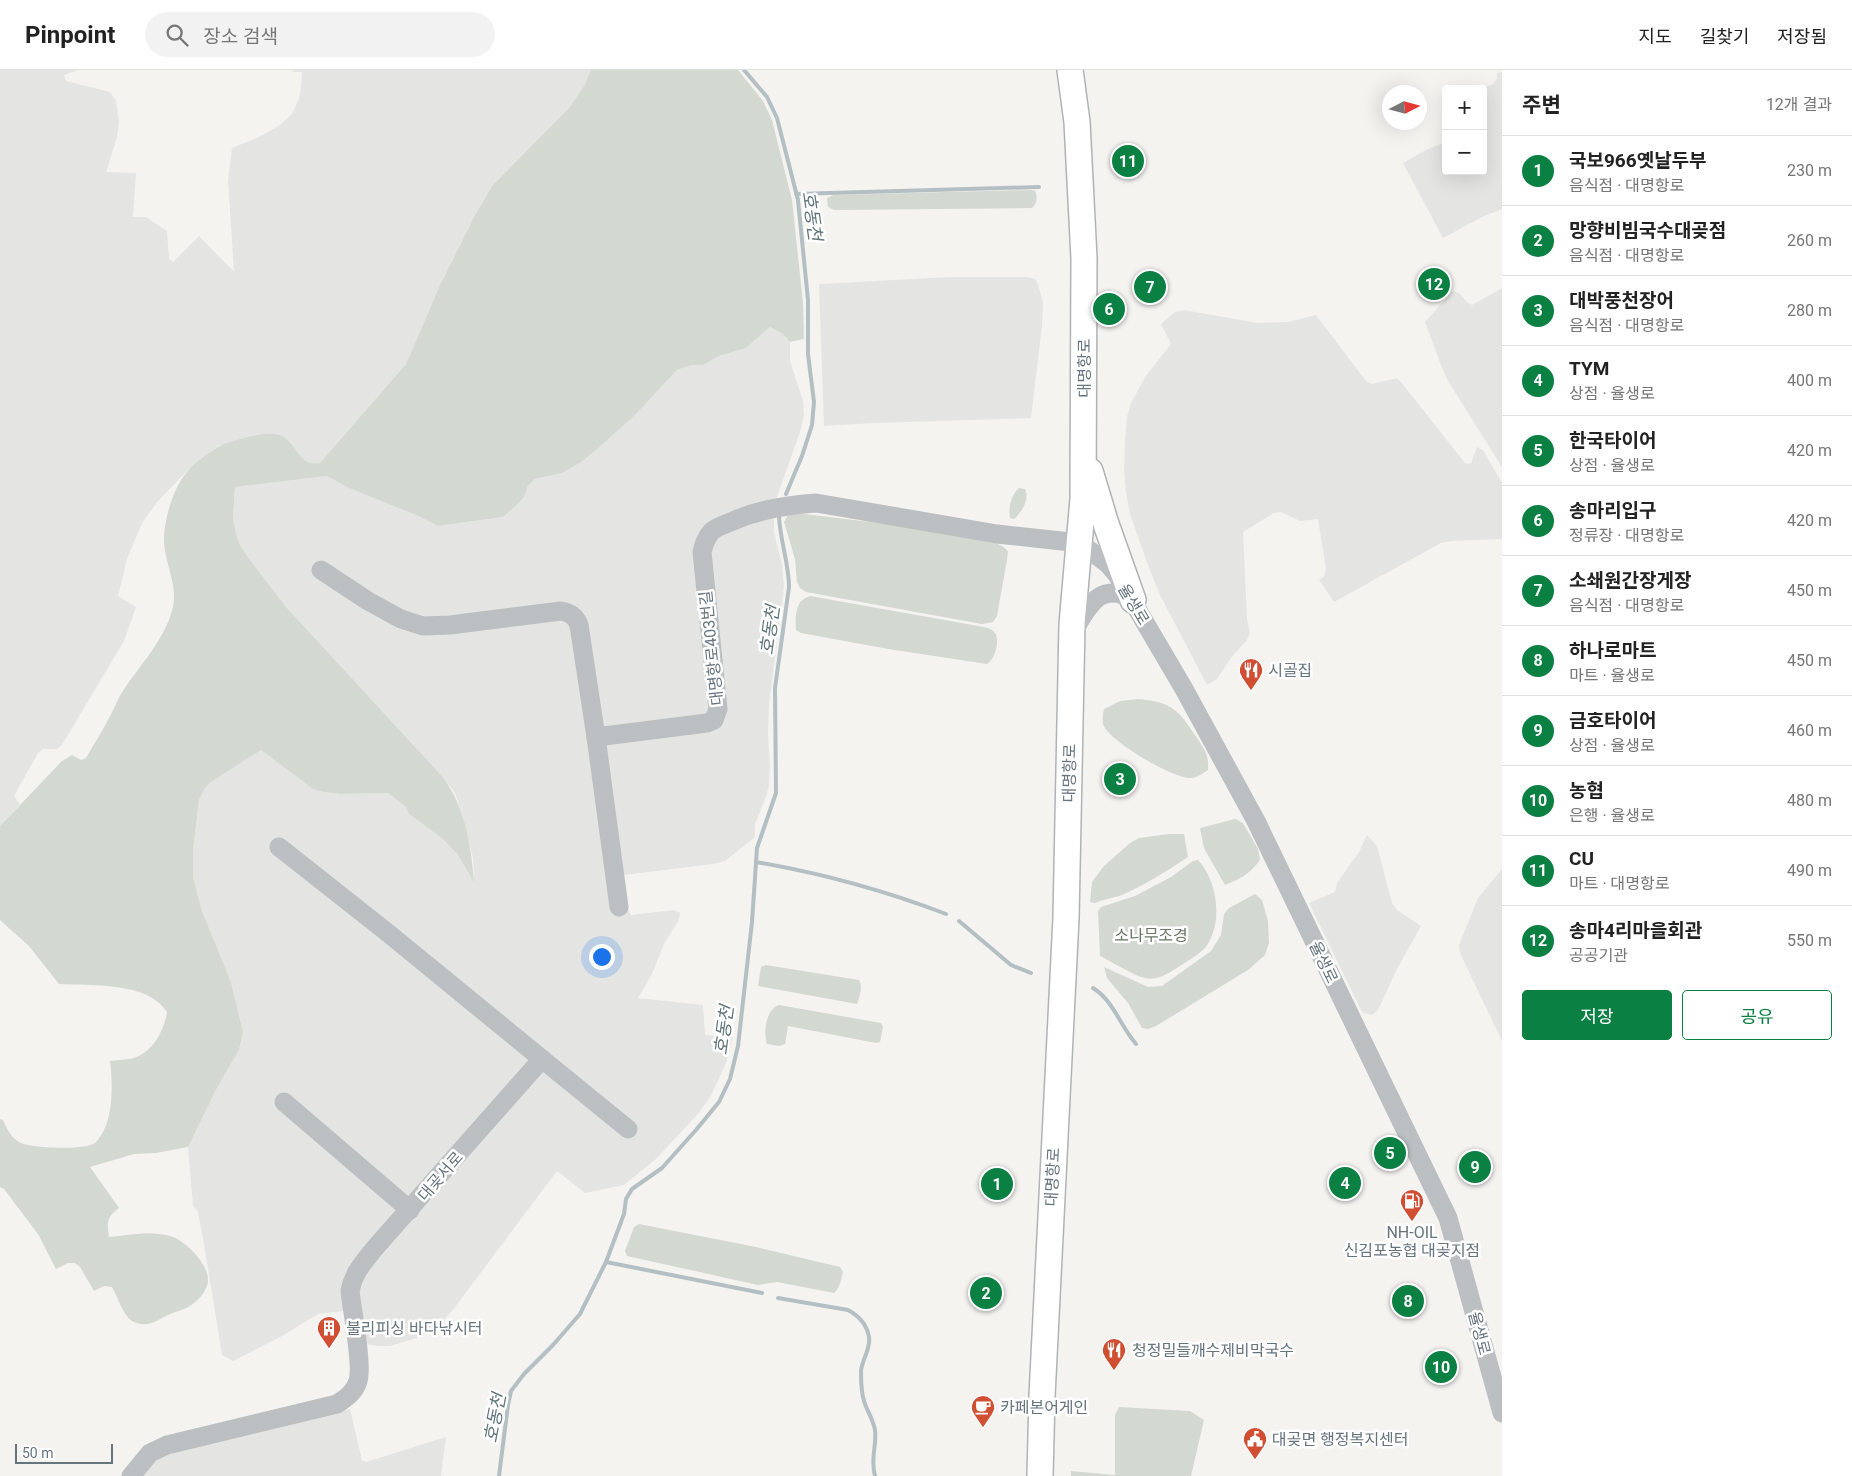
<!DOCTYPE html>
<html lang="ko">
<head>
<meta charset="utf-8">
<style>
  body { margin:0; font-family:Roboto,"Noto Sans KR",sans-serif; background:#f2f2f2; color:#222 }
  .controls { position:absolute; right:15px; top:15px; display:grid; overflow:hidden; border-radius:5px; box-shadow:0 5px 20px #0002 }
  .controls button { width:45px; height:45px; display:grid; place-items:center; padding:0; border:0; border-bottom:1px solid #e0e0e0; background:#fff; color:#222; font:25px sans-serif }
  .compass { position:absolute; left:1382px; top:15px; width:45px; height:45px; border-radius:50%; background:#fff; box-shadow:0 5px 20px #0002; rotate:84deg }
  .scale { position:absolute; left:15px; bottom:12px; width:98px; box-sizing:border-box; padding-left:5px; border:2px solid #66747e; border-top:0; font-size:14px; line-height:18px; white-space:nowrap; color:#66747e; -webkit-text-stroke:4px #fff; paint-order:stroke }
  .you { position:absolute; left:601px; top:886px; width:18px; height:18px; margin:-12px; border:4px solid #fff; border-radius:50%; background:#1a73e8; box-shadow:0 0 0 8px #1a73e833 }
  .badge { display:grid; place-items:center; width:32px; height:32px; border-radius:50%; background:#0b8043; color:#fff; font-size:16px; font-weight:700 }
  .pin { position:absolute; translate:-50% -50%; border:2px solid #fff; box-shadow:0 1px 5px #0006 }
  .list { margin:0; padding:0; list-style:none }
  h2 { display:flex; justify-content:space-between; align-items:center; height:65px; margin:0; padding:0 20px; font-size:21px }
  h2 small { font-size:16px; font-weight:400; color:#767676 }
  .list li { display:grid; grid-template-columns:32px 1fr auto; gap:15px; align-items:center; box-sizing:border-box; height:70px; padding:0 20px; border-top:1px solid #e0e0e0 }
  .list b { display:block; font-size:19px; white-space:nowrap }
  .list p { margin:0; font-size:16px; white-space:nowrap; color:#767676 }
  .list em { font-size:16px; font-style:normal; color:#767676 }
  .actions { display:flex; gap:10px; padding:15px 20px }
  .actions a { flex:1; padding:11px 0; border:1px solid #0b8043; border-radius:5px; text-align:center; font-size:18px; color:#0b8043 }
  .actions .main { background:#0b8043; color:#fff }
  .icon { flex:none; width:28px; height:28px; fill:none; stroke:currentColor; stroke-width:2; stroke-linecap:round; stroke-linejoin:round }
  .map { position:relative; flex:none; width:1502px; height:1406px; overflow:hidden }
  header { display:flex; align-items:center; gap:30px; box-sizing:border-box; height:70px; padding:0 25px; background:#fff; border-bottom:1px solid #e0e0e0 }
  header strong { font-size:24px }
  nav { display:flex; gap:28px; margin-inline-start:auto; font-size:18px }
  .search { width:350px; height:45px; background:#f2f2f2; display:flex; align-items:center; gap:12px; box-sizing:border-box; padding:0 18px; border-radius:28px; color:#767676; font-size:19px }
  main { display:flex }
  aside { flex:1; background:#fff }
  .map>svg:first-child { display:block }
  .built { fill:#e4e5e3 }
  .green { fill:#d3d8d0 }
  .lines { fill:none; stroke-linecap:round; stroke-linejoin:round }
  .stream { stroke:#b3bfc2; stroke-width:4 }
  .major-casing { stroke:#afb3b6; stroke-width:28 }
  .minor { stroke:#bbbfc2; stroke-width:19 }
  .major { stroke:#fff; stroke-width:25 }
  .labels { text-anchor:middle; stroke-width:5; stroke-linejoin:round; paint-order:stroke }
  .street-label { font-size:16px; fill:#66747e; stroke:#fff }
  .poi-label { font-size:16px; fill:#66747e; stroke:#fff; text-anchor:start }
  .park-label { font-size:16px; fill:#687664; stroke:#fff }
  .water-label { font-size:18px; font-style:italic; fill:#61767b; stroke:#fff }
</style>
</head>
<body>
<header>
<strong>Pinpoint</strong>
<div class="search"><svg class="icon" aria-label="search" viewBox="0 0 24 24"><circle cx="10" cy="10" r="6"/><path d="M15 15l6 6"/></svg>장소 검색</div>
<nav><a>지도</a><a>길찾기</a><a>저장됨</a></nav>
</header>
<main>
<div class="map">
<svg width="1502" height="1406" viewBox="0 0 1502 1406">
  <rect width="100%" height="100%" fill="#f4f3f0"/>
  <!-- built -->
  <g class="built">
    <polygon points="0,0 78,0 64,5 66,11 110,22 116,31 119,52 117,67 106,102 136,103 133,147 146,147 167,161 169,188 173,192 199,166 234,202 228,111 232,78 259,67 280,55 292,44 298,31 301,19 302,2 293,2 292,0 591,0 584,16 569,38 492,116 474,147 440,215 406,294 320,393 312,395 304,391 290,372 220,375 187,401 158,431 142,453 127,489 118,526 136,537 124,571 62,675 57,679 43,679 38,683 14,726 20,734 0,756"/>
    <polygon points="1502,2 1502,139 1482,147 1443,168 1403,93 1426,80 1446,72 1446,101 1483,101 1482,19 1493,14 1497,9 1497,3"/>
    <polygon points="949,207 1028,207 1035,209 1038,214 1043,233 1042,256 1031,348 874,353 824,356 819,214"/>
    <polygon points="1502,218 1502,397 1448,311 1441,295 1425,252 1453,221 1459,223 1467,232 1472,235"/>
    <polygon points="1184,240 1258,253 1288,252 1316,245 1366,311 1372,314 1397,308 1401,312 1465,393 1468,394 1471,393 1477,377 1483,380 1502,413 1502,469 1451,471 1441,473 1334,532 1319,510 1324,506 1326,499 1318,449 1300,451 1281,442 1274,443 1243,462 1247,549 1250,563 1247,570 1231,588 1217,609 1207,615 1160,525 1148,495 1130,444 1126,422 1124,399 1125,371 1127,347 1131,333 1145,307 1171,274 1161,254 1175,242"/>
    <polygon points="770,257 783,264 790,272 790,291 803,331 804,346 800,362 776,430 774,445 774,462 782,494 784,517 769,634 768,665 770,697 769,715 766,727 755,754 755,767 725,791 713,794 624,805 628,839 631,845 674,840 680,843 679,850 664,874 652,904 638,928 703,935 705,965 733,967 726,993 711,1026 698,1044 656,1089 624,1115 585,1123 557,1101 452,1241 437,1257 423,1266 390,1276 377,1276 366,1274 360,1239 318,1244 282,1266 233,1291 222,1285 205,1180 198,1142 193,1136 188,1077 218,1016 239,980 243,962 231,912 202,841 193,807 193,781 199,730 205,718 211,712 261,680 313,719 323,722 340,724 388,723 406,737 409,744 443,769 458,785 474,810 473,788 463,747 455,723 441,705 287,538 250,490 240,475 236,463 233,449 235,417 327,406 349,418 416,445 438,456 503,447 515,437 524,427 528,416 535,409 562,403 637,343 677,300 691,295 703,295 719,286 746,278"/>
    <polygon points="1367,765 1377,776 1392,833 1397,840 1421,856 1397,899 1378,940 1372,945 1364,943 1361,940 1309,833 1335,822 1337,813 1359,782"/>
    <polygon points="1502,799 1502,971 1460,883 1459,875 1478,828"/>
    <polygon points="350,1339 362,1390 366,1392 446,1367 441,1406 137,1406 153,1390 186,1377"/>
  </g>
  <!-- green -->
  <g class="green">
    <path d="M591,0H738L763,31L772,50L792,130L803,233L804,269L790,272L783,264L770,257L746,278L719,286L703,295H691L677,300L637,343L596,380L581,392L562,403L535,409L528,416L524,427L515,437L503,447L438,456L416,445L349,418L327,406L235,417L233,449L236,463L240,475L250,490L287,538L441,705C465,735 471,774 474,812L458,785L443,769L409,744L406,737L388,723L340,724L323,722L313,719L261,680L211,712L205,718L199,730L193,781V807L202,841L231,912L243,962L239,980L218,1016L188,1077L156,1083L134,1084L90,1097L119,1138C106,1148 107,1152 109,1167C130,1165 150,1160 170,1166C185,1170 209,1194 208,1211C208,1218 200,1229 194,1233C186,1240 176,1241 166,1246C156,1251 147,1258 134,1252C123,1247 118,1227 112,1217L104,1216L94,1221L80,1197L75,1193H68L56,1199L38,1164L4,1119L0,1117V1049L3,1050C7,1059 11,1068 21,1073C32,1078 88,1081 96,1072C114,1053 113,1015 110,991C116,990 123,990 130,989C151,985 164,962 167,942C147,911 91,916 59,914L29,876L0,850V756L62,691L72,685L81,690L86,688C94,674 102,662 109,648C115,638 118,627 125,618C141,594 162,572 171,544C180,518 166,498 164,473C163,452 173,418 187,402C193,394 211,381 220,376C227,372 237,370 245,368C255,365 269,362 279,365C298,371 297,397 320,393L406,294L440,215L474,147L492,116L569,38L584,16Z"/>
    <path d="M1031,120L1035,121C1038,126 1037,134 1032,138L834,140L828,137L827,128L834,125Z"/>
    <path d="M1019,418L1025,419C1030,429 1022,442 1014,449L1010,448C1008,438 1011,425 1019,418Z"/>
    <polygon points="796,443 912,457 993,472 1002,476 1008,481 1007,490 997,546 993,552 982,554 806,522 800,518 797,512 795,489 784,452 788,445"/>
    <path d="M810,526L984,557C988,558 992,559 995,563C1000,571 995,589 987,594L888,579L801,563L796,560C795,546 795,530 810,526Z"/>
    <path d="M1139,629C1173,632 1179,641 1197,668C1205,680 1209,685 1208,700C1203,703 1197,708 1191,708C1173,709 1114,673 1105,658C1101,653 1103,645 1104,639L1120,631Z"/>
    <path d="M1235,749L1243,753L1258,779L1260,790C1251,803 1240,809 1225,815L1204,778L1200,758Z"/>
    <path d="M1169,764H1184L1188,787C1167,801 1145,815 1122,825C1113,828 1104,829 1095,833L1090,832L1092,812L1104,796L1130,773L1139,768Z"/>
    <path d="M1198,790C1216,809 1223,848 1209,872C1203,883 1190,889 1180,896C1169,903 1158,911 1145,908C1134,906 1111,891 1100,886L1098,841L1101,837L1135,826L1171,807L1193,791Z"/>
    <polygon points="1255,824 1262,830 1268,851 1269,873 1265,885 1248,900 1156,956 1148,959 1142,958 1128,933 1107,908 1104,897 1148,917 1162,916 1211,881 1221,865 1224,844 1229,838"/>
    <path d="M766,895L859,910C863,917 860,926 857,934L758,916L761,897Z"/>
    <path d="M779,935L881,953L883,957L880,972L876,973L788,956L785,974L779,976L767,974C763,962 766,939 779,935Z"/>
    <path d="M639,1154L756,1177L840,1197L843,1202C841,1210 840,1218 834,1223L777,1212L758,1215L627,1186L625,1181L634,1157Z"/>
    <polygon points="1119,1337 1190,1341 1204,1350 1191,1406 1071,1406 1071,1401 1115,1405 1115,1345"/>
  </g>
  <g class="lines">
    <!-- stream -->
    <g class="stream">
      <polyline points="744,0 767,27 777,48 798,130 808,230 808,284 814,332 812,355 802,386 786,424"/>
      <polyline points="796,124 1039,117"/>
      <path d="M756,792C820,803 886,821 946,844"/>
      <polyline points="959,851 1011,895 1031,903"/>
      <path d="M1093,918C1114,931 1120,956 1136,974"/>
      <polyline points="606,1192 762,1223"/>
      <path d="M778,1228L848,1240C859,1246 867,1255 869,1267C871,1279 862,1289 861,1301C861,1310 861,1322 864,1331C867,1341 873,1349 875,1360C877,1376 870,1388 875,1406"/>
      <path d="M499,1406L508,1335L511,1321L524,1304L553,1275L580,1244L606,1192L624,1144L626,1129L632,1119L662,1098L696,1060L719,1032L730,1009L738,976L752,852L757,778L776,723L775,618L789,517C789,493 780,471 779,446"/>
    </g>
    <!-- major casing -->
    <g class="major-casing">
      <g id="major">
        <polyline points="1090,401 1106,454 1133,530"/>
        <polyline points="1040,1406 1042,1326 1066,848 1072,554 1083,429 1084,188 1077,52 1070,0"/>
      </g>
    </g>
    <!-- minor -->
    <g class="minor">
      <path d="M321,500L368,531L401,549L423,556L450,555L561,541C571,543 575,546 579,555L596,667L707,653L714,650L718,639L702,482C704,474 706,467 712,461C718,456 726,454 733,451C760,439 787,435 816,433L997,464L1080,473L1109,495L1117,505L1184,619L1256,751L1448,1148L1502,1343"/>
      <path d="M1072,564C1087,539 1099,509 1133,530"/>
      <polyline points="596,667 619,837"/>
      <polyline points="542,989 628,1059"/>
      <polyline points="284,1032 410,1140"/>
      <path d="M131,1406L150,1383L167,1375L337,1334C346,1328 355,1322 358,1311C363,1296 352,1240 350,1221C353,1203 364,1192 374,1179L542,989L388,863L279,777"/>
    </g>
    <!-- major -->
    <use href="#major" class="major"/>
  </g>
  <!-- icons -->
  <defs>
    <g id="restaurant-pin" transform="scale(1.25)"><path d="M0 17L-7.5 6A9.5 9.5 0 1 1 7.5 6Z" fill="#d04f33" stroke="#fff"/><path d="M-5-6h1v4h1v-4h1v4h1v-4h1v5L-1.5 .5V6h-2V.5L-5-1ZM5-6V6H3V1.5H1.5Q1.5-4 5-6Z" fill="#fff"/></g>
    <g id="fuel-pin" transform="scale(1.25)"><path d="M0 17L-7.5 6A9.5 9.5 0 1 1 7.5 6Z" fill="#d04f33" stroke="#fff"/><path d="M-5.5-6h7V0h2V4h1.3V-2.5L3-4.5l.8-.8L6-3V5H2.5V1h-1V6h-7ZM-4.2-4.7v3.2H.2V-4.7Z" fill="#fff"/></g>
    <g id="building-pin" transform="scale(1.25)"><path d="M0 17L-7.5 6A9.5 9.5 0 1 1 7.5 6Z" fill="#d04f33" stroke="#fff"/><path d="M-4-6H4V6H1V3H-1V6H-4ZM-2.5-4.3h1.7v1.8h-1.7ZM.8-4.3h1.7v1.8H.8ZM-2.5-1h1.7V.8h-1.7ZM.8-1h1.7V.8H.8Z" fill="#fff"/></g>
    <g id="cafe-pin" transform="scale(1.25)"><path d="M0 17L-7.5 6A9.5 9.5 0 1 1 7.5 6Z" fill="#d04f33" stroke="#fff"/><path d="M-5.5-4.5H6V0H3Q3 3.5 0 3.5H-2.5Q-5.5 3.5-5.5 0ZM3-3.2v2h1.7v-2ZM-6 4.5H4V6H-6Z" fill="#fff"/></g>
    <g id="civic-pin" transform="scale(1.25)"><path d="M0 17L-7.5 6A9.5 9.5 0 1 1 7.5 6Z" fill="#d04f33" stroke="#fff"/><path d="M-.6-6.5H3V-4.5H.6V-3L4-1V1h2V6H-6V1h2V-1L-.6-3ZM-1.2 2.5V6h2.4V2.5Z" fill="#fff"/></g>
  </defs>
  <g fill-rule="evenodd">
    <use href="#restaurant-pin" x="1251" y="600"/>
    <use href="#fuel-pin" x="1412" y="1131"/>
    <use href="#building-pin" x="329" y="1258"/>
    <use href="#restaurant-pin" x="1114" y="1280"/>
    <use href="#cafe-pin" x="983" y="1337"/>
    <use href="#civic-pin" x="1255" y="1369"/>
  </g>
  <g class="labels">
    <!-- street labels -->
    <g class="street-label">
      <text transform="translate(1084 298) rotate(-90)" y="6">대명항로</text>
      <text transform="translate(1134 534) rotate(59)" y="6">율생로</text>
      <text transform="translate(711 578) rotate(-96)" y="6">대명항로403번길</text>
      <text transform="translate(1069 703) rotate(-89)" y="6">대명항로</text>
      <text transform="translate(1324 892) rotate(64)" y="6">율생로</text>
      <text transform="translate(440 1106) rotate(-49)" y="6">대곶서로</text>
      <text transform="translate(1052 1107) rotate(-87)" y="6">대명항로</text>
      <text transform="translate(1480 1263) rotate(75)" y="6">율생로</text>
    </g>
    <!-- poi labels -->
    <g class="poi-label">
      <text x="1268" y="606">시골집</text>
      <text x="1412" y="1168" text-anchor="middle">NH-OIL<tspan x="1412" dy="18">신김포농협 대곶지점</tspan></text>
      <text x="346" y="1264">불리피싱 바다낚시터</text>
      <text x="1132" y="1286">청정밀들깨수제비막국수</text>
      <text x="1000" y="1343">카페본어게인</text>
      <text x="1272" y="1375">대곶면 행정복지센터</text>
    </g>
    <!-- park labels -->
    <g class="park-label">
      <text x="1151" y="871">소나무조경</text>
    </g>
    <!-- water labels -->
    <g class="water-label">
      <text transform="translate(812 146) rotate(82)" y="6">호동천</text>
      <text transform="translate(770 560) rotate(-82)" y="6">호동천</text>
      <text transform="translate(724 960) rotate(-82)" y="6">호동천</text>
      <text transform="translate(495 1348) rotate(-79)" y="6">호동천</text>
    </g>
  </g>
</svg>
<div class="controls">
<button>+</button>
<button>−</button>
</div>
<svg class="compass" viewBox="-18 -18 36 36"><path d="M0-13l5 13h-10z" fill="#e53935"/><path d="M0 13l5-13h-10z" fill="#767676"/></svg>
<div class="scale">50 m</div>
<div class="you"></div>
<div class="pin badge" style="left:997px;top:1114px">1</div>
<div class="pin badge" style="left:986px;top:1223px">2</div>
<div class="pin badge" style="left:1120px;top:709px">3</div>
<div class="pin badge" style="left:1345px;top:1113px">4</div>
<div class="pin badge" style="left:1390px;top:1083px">5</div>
<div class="pin badge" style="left:1109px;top:239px">6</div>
<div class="pin badge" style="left:1150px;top:217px">7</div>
<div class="pin badge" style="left:1408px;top:1231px">8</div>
<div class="pin badge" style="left:1475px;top:1097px">9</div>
<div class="pin badge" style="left:1441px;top:1297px">10</div>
<div class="pin badge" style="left:1128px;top:91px">11</div>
<div class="pin badge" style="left:1434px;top:214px">12</div>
</div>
<aside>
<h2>주변<small>12개 결과</small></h2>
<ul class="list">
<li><span class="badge">1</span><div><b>국보966옛날두부</b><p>음식점 · 대명항로</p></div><em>230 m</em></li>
<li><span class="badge">2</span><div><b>망향비빔국수대곶점</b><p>음식점 · 대명항로</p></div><em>260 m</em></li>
<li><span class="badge">3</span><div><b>대박풍천장어</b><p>음식점 · 대명항로</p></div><em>280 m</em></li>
<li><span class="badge">4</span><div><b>TYM</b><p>상점 · 율생로</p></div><em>400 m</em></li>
<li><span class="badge">5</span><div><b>한국타이어</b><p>상점 · 율생로</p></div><em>420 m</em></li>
<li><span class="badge">6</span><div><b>송마리입구</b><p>정류장 · 대명항로</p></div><em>420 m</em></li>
<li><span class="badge">7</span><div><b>소쇄원간장게장</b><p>음식점 · 대명항로</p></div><em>450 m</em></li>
<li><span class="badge">8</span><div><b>하나로마트</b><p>마트 · 율생로</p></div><em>450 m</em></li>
<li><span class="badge">9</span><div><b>금호타이어</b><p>상점 · 율생로</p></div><em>460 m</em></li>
<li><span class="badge">10</span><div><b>농협</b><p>은행 · 율생로</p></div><em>480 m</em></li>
<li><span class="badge">11</span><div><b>CU</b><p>마트 · 대명항로</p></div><em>490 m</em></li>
<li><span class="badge">12</span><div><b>송마4리마을회관</b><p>공공기관</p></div><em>550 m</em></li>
</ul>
<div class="actions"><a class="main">저장</a><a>공유</a></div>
</aside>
</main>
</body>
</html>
